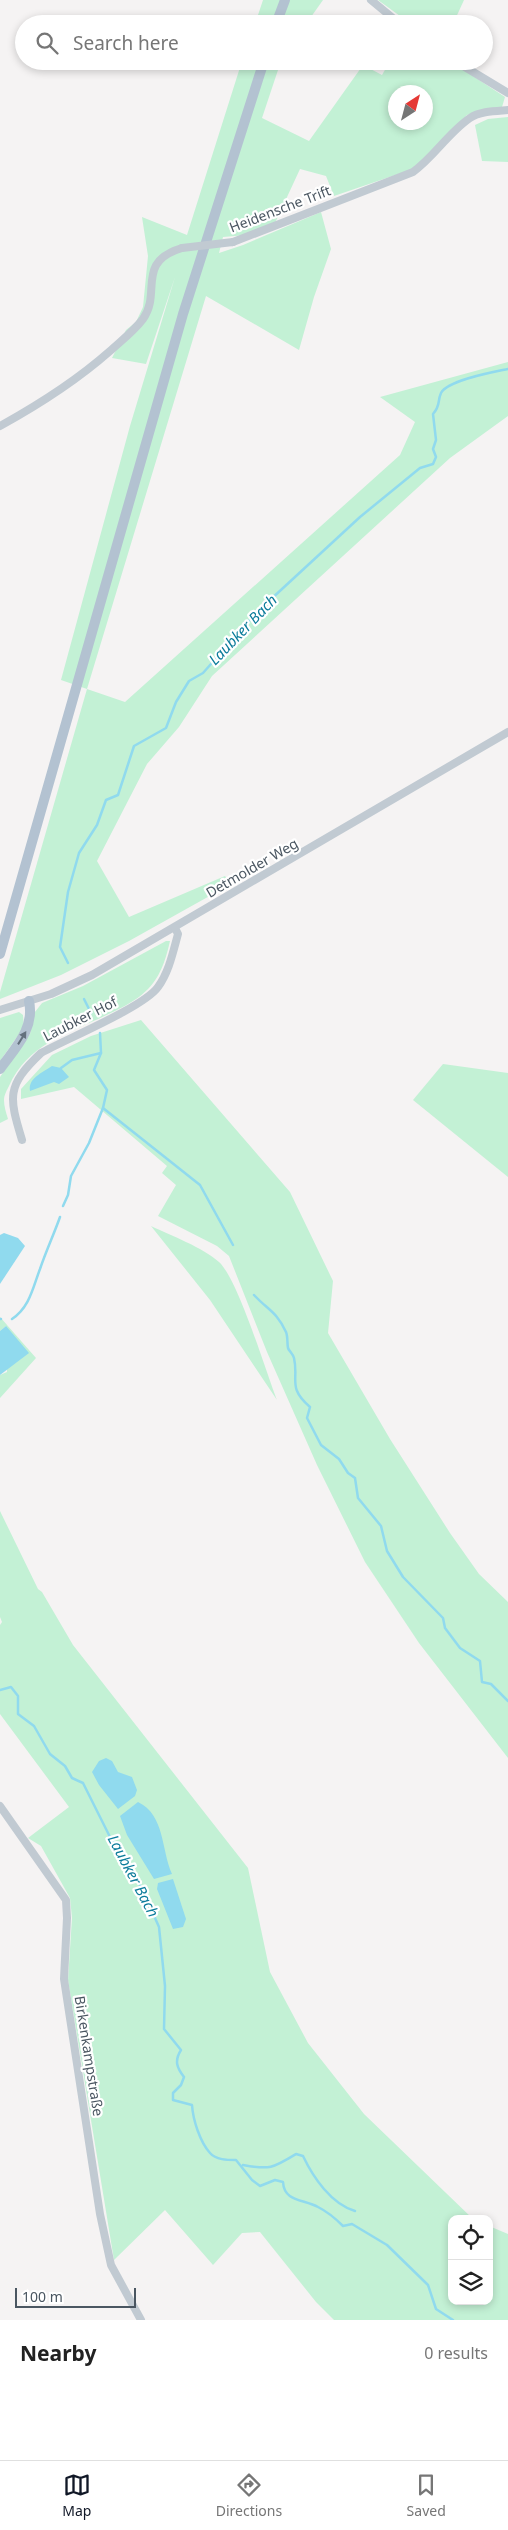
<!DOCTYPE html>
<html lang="en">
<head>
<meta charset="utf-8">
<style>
  body { margin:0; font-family:"Noto Sans",sans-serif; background:#f2f2f2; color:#222 }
  .controls { position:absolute; right:15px; bottom:15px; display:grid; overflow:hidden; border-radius:10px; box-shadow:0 2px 8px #0003 }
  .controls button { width:45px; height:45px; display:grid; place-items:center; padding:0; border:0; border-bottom:1px solid #e0e0e0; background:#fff; color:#222; font:25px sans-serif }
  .compass { position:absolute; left:388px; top:85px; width:45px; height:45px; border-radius:50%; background:#fff; box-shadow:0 2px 8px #0003; rotate:36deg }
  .scale { position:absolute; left:15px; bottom:12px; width:121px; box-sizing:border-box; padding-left:5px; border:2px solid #4a5661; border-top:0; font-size:14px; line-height:18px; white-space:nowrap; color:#4a5661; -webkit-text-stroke:4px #fff; paint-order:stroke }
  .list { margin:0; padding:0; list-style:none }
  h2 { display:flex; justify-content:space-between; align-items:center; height:65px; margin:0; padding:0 20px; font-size:21px }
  h2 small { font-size:16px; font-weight:400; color:#767676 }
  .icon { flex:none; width:28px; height:28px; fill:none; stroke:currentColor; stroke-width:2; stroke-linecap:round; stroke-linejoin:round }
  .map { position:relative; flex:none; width:508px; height:2320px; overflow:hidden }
  .search { position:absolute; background:#fff; box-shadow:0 2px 8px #0003; left:15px; right:15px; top:15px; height:55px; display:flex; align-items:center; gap:12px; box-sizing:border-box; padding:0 18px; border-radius:28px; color:#767676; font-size:19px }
  .sheet { height:140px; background:#fff }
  nav { display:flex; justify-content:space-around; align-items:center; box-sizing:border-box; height:70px; border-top:1px solid #e0e0e0; background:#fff; font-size:14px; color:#767676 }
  nav a { display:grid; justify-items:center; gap:2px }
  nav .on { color:#111827 }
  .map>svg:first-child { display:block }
  .green { fill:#c3f1d5; fill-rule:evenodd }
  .water { fill:#90daee }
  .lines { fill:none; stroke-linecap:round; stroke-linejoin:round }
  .stream { stroke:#90daee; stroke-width:2.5 }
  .minor { stroke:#c1cad2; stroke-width:8 }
  .major { stroke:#b3c2d1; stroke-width:10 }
  .minor-bridge { stroke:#c1cad2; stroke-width:8 }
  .oneway { fill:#64717d }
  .labels { text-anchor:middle; stroke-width:4.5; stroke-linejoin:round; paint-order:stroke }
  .street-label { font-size:14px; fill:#4a5661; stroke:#fff }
  .water-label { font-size:15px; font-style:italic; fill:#0c7c9b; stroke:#fff }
</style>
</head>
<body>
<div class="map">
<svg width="508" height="2320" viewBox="0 0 508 2320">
  <rect width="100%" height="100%" fill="#f5f3f3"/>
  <!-- green -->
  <g class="green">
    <polygon points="263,0 323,0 306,24 255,24"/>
    <polygon points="378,0 464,0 453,24 411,24"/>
    <path d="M242,61H281L262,118L309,141L363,65L382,75L390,61H450L505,97L502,107L467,115L426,158L410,170L334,196L326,176L300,169L275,223L247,235L223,237L219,253L243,245L321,212L331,249L314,297L299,350L206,296L87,689L125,702L400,455L415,422L380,397L508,362V416L450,458L212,676L179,727L147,764L97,861L129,917L225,876L231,884L129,941L61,975L0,999V992L87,689L61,680L130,426L175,277L146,364L112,358L126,330L136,322L143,307L148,256L142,217L187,235ZM396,92H426V122H396Z"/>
    <polygon points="508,117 508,162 482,161 475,125 488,119"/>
    <path d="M166,941H170C164,967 157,986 133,1001C91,1028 31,1035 9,1086C7,1090 4,1095 4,1100C4,1106 6,1113 8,1119L0,1123V1077L30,1034L35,1012L42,1003L83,986Z"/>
    <polygon points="19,1012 23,1015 24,1027 0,1061 0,1018"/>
    <polygon points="141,1020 290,1192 333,1281 328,1333 390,1439 450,1533 479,1574 508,1602 508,1758 419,1643 365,1562 317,1465 267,1352 229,1256 217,1246 158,1216 176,1185 162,1173 167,1166 74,1087 21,1099 21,1089 52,1055 91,1036"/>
    <polygon points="443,1064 508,1073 508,1177 413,1100"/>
    <path d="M151,1226C172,1236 202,1247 219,1262C238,1279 266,1372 277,1400L210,1300Z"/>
    <polygon points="0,1317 36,1358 0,1398 0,1375 7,1372 6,1326 0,1331"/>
    <polygon points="0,1511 38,1589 42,1592 73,1645 248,1868 270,1972 308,2043 364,2114 473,2219 452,2219 452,2301 489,2301 489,2226 508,2234 508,2320 334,2320 316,2302 260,2232 242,2233 213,2265 165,2210 114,2260 68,1980 72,1918 70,1898 41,1846 28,1838 69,1807 0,1714 0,1625 2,1622 0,1617"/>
  </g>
  <!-- water -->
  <g class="water">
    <path d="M52,1066L61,1068L69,1077L59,1084L54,1082L30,1091C28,1078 42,1073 52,1066Z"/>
    <polygon points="4,1233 18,1238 25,1246 0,1284 0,1235"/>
    <polygon points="6,1326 29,1353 0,1375 0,1331"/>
    <polygon points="106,1758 112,1761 118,1772 132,1777 137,1790 135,1796 118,1809 99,1785 92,1772 99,1761"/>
    <path d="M138,1802C165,1815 161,1849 172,1874L154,1879L127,1835L120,1816Z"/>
    <polygon points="173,1879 186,1919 183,1927 173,1929 157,1889 158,1883"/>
  </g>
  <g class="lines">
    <!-- stream -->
    <g class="stream">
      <path d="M68,963L60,947L68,892L79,853L97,825L106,800L118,795L134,746L166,728L176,702L189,681L203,673L256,613L360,517L420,468L433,464L436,457L433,449L436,440L433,414C441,405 437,402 441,393C448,380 494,372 508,369"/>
      <polyline points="84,999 91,1013"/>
      <polyline points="61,1068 72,1060 101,1053"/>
      <polyline points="103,1108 200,1185 233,1245"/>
      <polyline points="63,1206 68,1195 71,1176 89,1143 103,1108 107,1090 94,1070 101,1053 100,1033"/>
      <path d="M254,1295C268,1310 277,1312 286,1332C288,1337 287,1343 288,1348C289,1351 293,1354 294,1358C299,1380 287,1387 310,1407L307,1418L321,1445L339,1459L348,1473L355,1478L358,1498L381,1526L387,1551L403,1577L443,1618L445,1628L460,1648L480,1661L482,1682L491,1684L508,1701"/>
      <polyline points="0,1319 1,1319"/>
      <path d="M12,1319C30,1307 33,1287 40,1269C46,1251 54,1234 60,1217"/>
      <path d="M0,1690L11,1687L18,1696V1714L34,1726L50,1754L65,1766L72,1778L83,1783L114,1845L124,1855L144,1893L159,1927L165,1986L164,2029L181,2050C174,2061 177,2068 184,2077L181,2085L173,2093V2100L192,2105C193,2120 200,2142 210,2153C216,2160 227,2160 236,2160L252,2180L260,2186L275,2180L283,2182C284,2202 304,2199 318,2207C328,2212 336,2219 343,2226L352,2224L387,2245L428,2285L436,2309L453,2320"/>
      <path d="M243,2165C270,2170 273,2168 296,2154L303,2156C313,2177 331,2204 355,2211"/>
    </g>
    <!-- minor -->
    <g class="minor">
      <polyline points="371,0 400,24"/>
      <polyline points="455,61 508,93"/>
      <path d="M233,242L413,172C434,157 448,133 470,118C480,111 496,111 508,110"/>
      <path d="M0,426C40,404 76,381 110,351C121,341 134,331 143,319C162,293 135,262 182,248"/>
      <polyline points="0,1010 51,994 92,975 508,732"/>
      <path d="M22,1140C9,1097 6,1086 41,1053C66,1039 144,1007 158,987C169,972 173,952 178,934L175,928"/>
      <polyline points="0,1806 66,1900 67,1918 64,1979 100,2214 111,2265 141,2320"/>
    </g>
    <!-- major -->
    <g class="major">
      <polyline points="276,24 285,0"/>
      <polyline points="0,954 183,314 264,61"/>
      <path d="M0,1069C15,1048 35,1029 29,1001"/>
    </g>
    <!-- minor-bridge -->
    <polyline class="minor-bridge" points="182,248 233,242"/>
  </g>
  <!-- one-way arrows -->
  <defs><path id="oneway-solid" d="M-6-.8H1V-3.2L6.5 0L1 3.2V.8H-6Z" transform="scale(1.25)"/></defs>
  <use class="oneway" href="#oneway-solid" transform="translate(22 1038) rotate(-58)"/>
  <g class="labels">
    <!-- street labels -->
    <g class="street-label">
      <text transform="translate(280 209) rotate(-21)" y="5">Heidensche Trift</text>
      <text transform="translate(252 868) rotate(-30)" y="5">Detmolder Weg</text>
      <text transform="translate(80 1019) rotate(-27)" y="5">Laubker Hof</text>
      <text transform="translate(89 2056) rotate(81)" y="5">Birkenkampstraße</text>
    </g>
    <!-- water labels -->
    <g class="water-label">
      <text transform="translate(243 630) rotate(-46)" y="5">Laubker Bach</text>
      <text transform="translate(133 1876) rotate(62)" y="5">Laubker Bach</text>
    </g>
  </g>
</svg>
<div class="controls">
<button><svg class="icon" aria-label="locate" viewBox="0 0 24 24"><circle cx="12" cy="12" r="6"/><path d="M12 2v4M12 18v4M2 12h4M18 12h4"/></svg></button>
<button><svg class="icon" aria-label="layers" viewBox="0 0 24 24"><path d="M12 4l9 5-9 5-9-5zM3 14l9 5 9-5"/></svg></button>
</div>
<svg class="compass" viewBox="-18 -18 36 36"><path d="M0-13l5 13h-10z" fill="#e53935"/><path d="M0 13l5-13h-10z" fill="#767676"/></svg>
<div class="scale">100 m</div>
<div class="search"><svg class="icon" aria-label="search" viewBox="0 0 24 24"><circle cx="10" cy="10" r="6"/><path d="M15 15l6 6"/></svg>Search here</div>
</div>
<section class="sheet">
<h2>Nearby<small>0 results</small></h2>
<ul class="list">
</ul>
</section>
<nav>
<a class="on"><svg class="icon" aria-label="map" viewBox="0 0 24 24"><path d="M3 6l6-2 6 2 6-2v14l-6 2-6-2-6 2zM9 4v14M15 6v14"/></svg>Map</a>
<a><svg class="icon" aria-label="directions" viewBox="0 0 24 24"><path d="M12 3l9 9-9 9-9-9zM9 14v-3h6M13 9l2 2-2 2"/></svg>Directions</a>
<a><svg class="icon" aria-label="saved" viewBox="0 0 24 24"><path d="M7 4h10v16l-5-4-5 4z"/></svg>Saved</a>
</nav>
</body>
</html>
